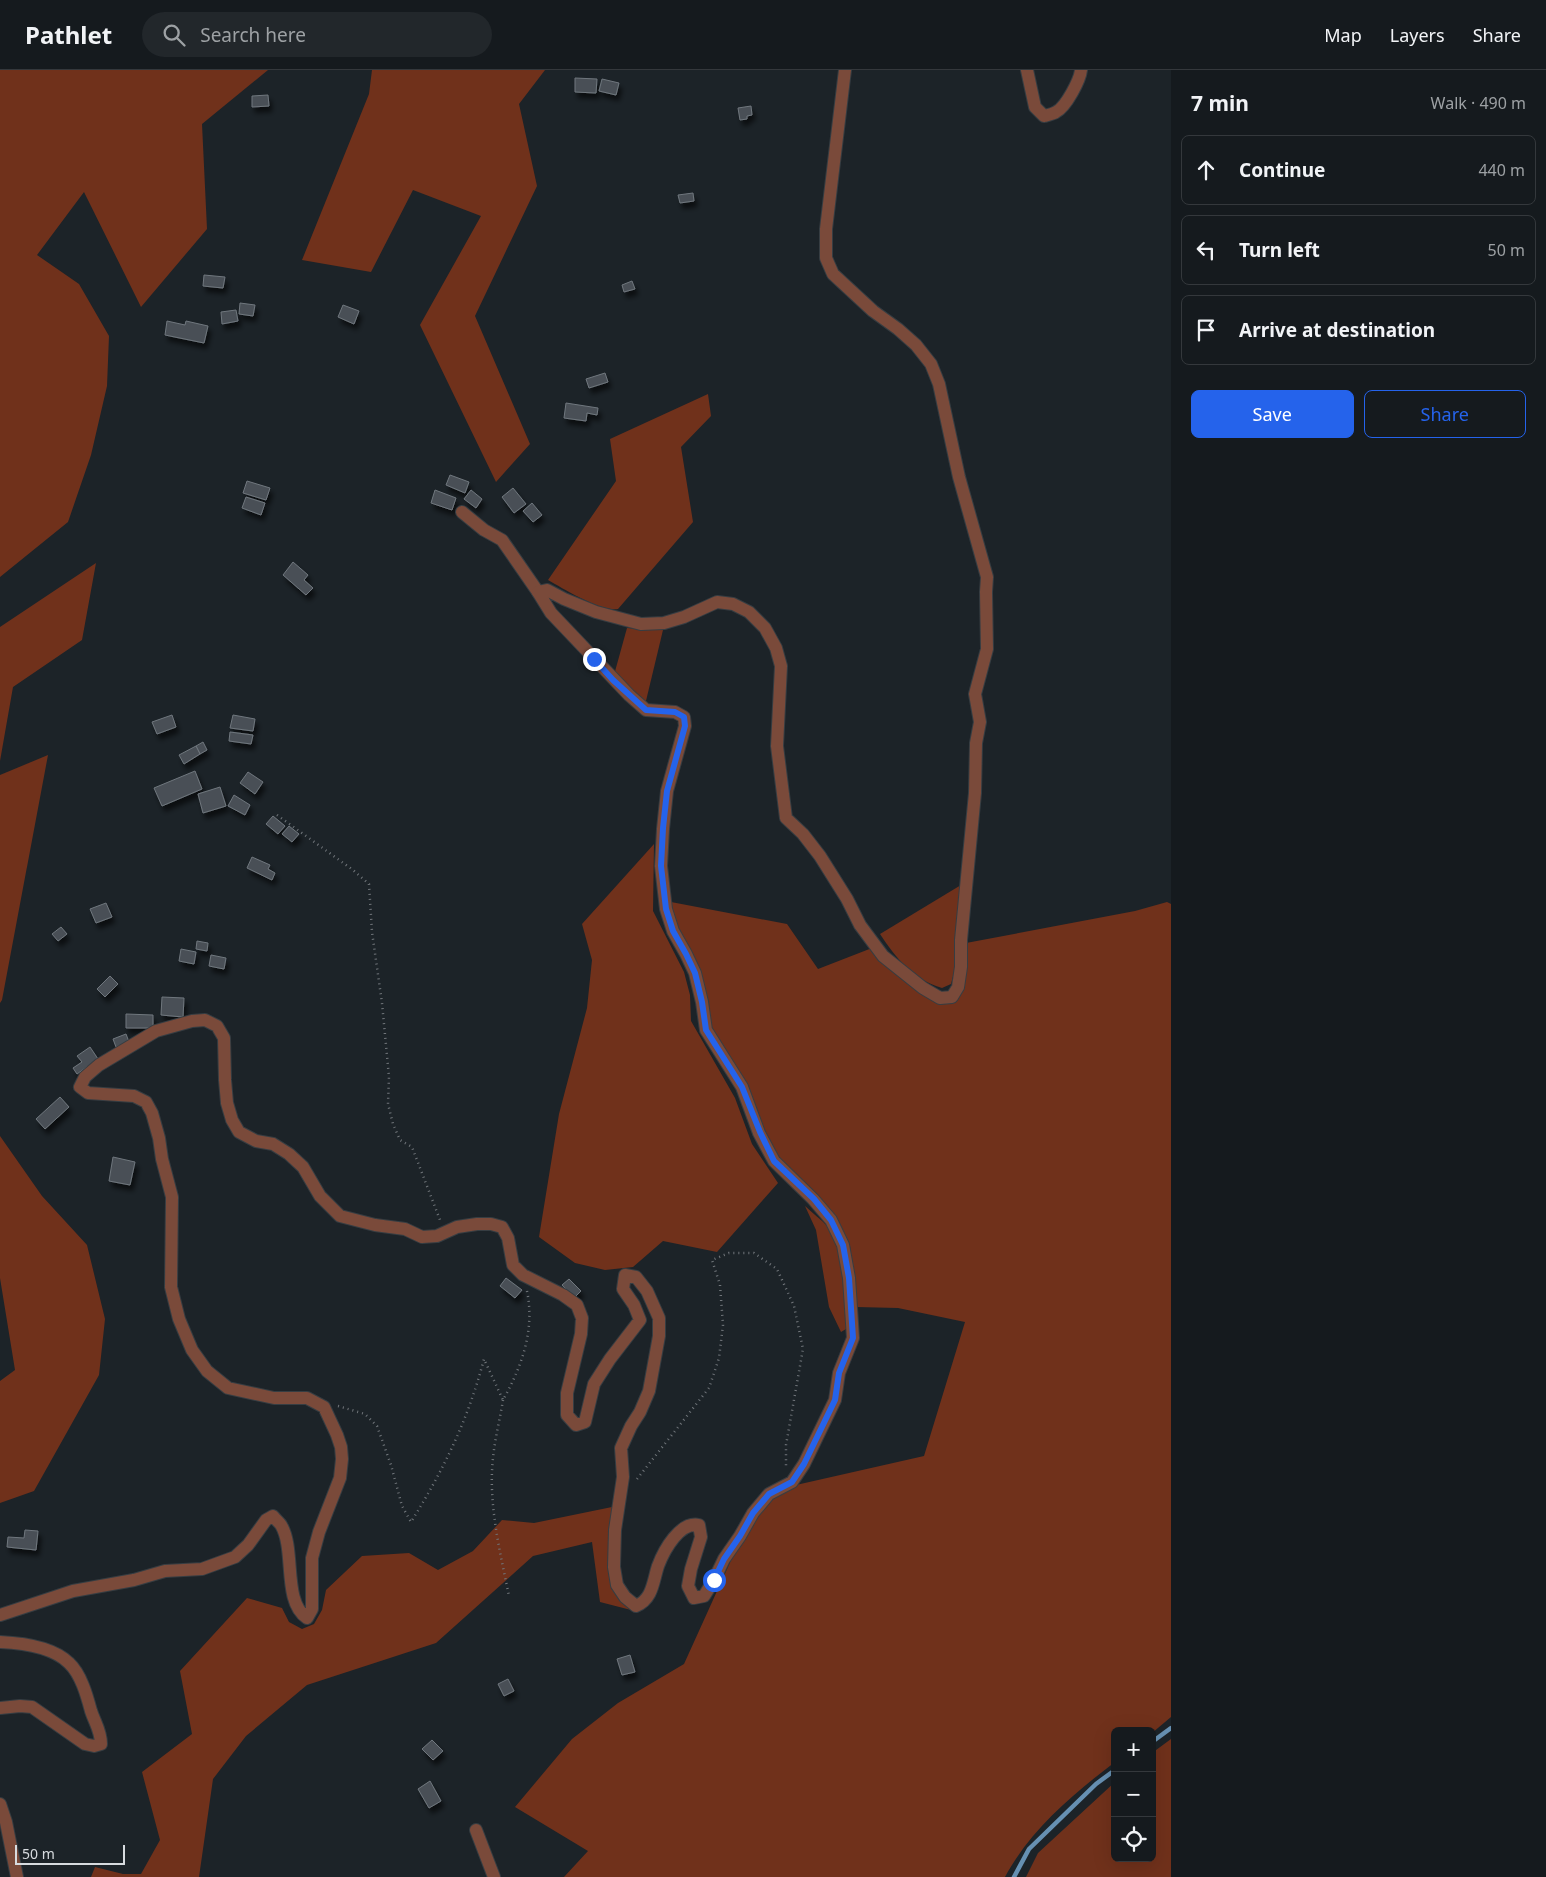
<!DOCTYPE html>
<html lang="en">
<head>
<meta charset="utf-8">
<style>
  body { margin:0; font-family:"Noto Sans",sans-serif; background:#22272b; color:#f1f3f6 }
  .controls { position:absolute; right:15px; bottom:15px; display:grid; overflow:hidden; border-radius:8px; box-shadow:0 5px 20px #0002 }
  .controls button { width:45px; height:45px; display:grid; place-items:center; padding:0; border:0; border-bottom:1px solid #34383c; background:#151a1e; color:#f1f3f6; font:25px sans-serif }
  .scale { position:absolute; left:15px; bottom:12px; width:110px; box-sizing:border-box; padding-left:5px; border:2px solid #d7dbdf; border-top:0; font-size:14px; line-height:18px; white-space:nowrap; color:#d7dbdf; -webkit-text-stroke:4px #1c2328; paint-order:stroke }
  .stop { position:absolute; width:15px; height:15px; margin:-11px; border:4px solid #2563eb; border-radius:50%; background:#fff }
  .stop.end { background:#2563eb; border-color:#fff; box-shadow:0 1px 5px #0008 }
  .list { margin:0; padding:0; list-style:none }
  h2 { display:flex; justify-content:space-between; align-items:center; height:65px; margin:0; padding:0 20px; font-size:21px }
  h2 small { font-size:16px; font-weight:400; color:#9da1a4 }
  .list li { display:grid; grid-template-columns:32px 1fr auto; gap:15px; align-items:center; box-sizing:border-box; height:70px; margin:0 10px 10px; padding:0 10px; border:1px solid #34383c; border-radius:8px }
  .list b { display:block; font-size:19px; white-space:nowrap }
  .list em { font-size:16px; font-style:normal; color:#9da1a4 }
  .actions { display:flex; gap:10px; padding:15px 20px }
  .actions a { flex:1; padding:11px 0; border:1px solid #2563eb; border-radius:8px; text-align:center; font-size:18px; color:#2563eb }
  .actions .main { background:#2563eb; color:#fff }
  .icon { flex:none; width:28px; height:28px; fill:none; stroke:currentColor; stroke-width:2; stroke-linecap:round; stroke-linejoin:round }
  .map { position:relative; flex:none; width:1171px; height:1807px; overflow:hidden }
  header { display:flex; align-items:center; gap:30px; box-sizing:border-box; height:70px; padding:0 25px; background:#151a1e; border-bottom:1px solid #34383c }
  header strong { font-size:24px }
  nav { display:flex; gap:28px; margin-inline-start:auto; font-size:18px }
  .search { width:350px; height:45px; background:#22272b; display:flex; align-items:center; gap:12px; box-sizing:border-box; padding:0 18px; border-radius:28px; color:#9da1a4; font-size:19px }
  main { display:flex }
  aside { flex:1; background:#151a1e }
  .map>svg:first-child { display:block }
  .forest { fill:#70311b }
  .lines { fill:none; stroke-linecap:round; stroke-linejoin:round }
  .stream { stroke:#6690b2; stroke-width:4.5 }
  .building { fill:#495056; stroke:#70777e; filter:url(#shadow) }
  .minor-casing { stroke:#363d42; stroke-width:14 }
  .path { stroke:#71767b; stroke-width:2.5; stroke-dasharray:1 4; stroke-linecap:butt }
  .minor { stroke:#7a4a3a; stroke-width:12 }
  .route { stroke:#2563eb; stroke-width:6 }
</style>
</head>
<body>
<header>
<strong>Pathlet</strong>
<div class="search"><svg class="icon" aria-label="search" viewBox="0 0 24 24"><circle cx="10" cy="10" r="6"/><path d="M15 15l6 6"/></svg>Search here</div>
<nav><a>Map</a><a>Layers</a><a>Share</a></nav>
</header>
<main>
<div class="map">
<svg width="1171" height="1807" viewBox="0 0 1171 1807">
  <defs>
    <filter id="shadow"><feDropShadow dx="3" dy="5.5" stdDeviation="2.5" flood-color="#0009"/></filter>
  </defs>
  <rect width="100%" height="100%" fill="#1c2328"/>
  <!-- forest -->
  <g class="forest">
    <polygon points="0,0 268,0 202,54 207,159 141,237 84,122 37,185 79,214 109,266 107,316 91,385 68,452 0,507"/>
    <polygon points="372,0 545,0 519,34 537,116 475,246 530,374 496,412 420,255 481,146 413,120 371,202 302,190 369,24"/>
    <path d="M708,324L711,346L681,377L693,452L618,539C601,542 564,519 548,510L616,411L610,369Z"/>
    <polygon points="96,493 82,570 13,617 0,691 0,557"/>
    <polygon points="627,558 663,560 645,635 614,605"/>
    <polygon points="48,685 2,930 0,933 0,705"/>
    <polygon points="654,774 653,841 684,902 690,925 691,951 735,1028 752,1074 778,1113 717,1182 663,1171 633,1197 605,1200 575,1193 539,1167 559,1044 587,938 592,890 582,854"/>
    <path d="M961,815L954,903L951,914L942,918C913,910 896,888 880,864Z"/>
    <path d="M671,832L787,854L818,899L872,878L941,932L963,918L967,899L966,873L1135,841L1167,832L1171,834V1647L1152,1663V1661H1115V1692C1073,1724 1030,1760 1005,1807H564L588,1781L515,1737L572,1669L618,1633L684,1594L732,1488L759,1445L774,1426L796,1415L924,1386L965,1252L898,1238L856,1237L850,1176L835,1148L777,1086L712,962L673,858Z"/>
    <polygon points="0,1066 42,1126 87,1175 105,1249 99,1305 34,1421 0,1433 0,1311 15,1300 0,1208"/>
    <path d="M805,1136C812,1143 821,1149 828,1157C850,1184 846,1227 846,1259L841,1262L829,1237L816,1160Z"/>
    <path d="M612,1437C609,1460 605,1506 617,1526C620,1532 626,1536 631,1540L600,1532L592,1472L533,1486L436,1573L307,1615L246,1666L213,1709L199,1807H91L95,1797L123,1804H141L160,1770L142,1702L192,1664L180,1601L247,1528L282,1538L289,1552L302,1559L314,1554L322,1540L326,1520L362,1486L409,1483L438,1500L473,1481L502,1450L534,1453Z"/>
    <polygon points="1171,1669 1171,1807 1026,1807 1038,1783 1115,1712 1115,1788 1152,1788 1152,1683"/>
  </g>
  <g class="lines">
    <!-- stream -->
    <g class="stream">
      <polyline points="1152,1672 1171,1658"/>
      <polyline points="1014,1807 1029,1779 1096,1714 1115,1700"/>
    </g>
  </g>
  <!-- building -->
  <g class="building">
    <polygon points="575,8 597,9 596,23 575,22"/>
    <polygon points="602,9 619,13 616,25 599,21"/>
    <polygon points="268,25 269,36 252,37 252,26"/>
    <polygon points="751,36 752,45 747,46 747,49 740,50 738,38"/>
    <polygon points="693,123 694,131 680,133 678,125"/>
    <polygon points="204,205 225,207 223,218 203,216"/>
    <polygon points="632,211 635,219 624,222 622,215"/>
    <polygon points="240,233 255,235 253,246 239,244"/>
    <polygon points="343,235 359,241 354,254 338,247"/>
    <polygon points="236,240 238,251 222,254 221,242"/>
    <polygon points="167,251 185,255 186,251 208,256 204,273 165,265"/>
    <polygon points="605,303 608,312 589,318 586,309"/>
    <polygon points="566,333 598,338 597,345 587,343 586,351 564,348"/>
    <polygon points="450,405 469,412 465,423 446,415"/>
    <polygon points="247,411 270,418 266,430 243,423"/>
    <polygon points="513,418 526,434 514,443 502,427"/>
    <polygon points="435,420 456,428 452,440 431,433"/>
    <polygon points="471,420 482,429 476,438 464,429"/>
    <polygon points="246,427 265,433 261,445 242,438"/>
    <polygon points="532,433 542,445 533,452 523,441"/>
    <polygon points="293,492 308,505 304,510 313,518 306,525 283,505"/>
    <polygon points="172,645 176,657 157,664 152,652"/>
    <polygon points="233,645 255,649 253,661 230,658"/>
    <polygon points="230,662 253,665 251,674 229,671"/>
    <polygon points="203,672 207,680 200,684 196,676"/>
    <polygon points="196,676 200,684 184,694 179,685"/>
    <polygon points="195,701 202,719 162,736 154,718"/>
    <polygon points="248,702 263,712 255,724 240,713"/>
    <polygon points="220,717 226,736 203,743 198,724"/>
    <polygon points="234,725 250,735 245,745 228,736"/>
    <polygon points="273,746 285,756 278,764 266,754"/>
    <polygon points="289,756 299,764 292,772 282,764"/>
    <polygon points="252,787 270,795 268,799 275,803 272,810 247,798"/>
    <polygon points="106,833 112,847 96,853 90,839"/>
    <polygon points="61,857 67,864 58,871 52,864"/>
    <polygon points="197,871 208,873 207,881 196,879"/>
    <polygon points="181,879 196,882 194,894 179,891"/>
    <polygon points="211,885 226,888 224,899 209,896"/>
    <polygon points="110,906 118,914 105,927 97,919"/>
    <polygon points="162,927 184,928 183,947 161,945"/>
    <polygon points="126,944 153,945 153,958 126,958"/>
    <polygon points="126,964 129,972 116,977 113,969"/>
    <polygon points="90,977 98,989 77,1004 73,998 82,992 77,986"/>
    <polygon points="60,1027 69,1037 45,1059 36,1049"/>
    <polygon points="113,1087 135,1092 130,1115 109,1111"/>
    <polygon points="506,1208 522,1220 515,1228 500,1216"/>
    <polygon points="569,1209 581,1221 574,1228 562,1215"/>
    <polygon points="25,1460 38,1461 36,1480 7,1477 8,1467 24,1468"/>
    <polygon points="630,1585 635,1602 622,1605 617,1589"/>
    <polygon points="508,1609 514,1621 504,1626 498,1614"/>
    <polygon points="432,1670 443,1681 433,1690 422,1679"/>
    <polygon points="430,1711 441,1731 429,1738 418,1719"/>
  </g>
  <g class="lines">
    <!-- minor casing -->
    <g class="minor-casing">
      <g id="minor">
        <path d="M1027,0L1035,37L1044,46C1048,45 1053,44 1056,42C1066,37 1080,10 1081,0"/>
        <polyline points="462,442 484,460 502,470 538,522"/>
        <path d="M0,1545L73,1521L134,1510L165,1501L202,1499L235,1487L248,1475L266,1450L273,1446C275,1449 279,1452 281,1455C296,1480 282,1531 307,1548L312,1539V1488L319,1462L340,1408L342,1389L341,1377L337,1365L324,1337L307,1328H274L228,1318L207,1301L192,1280L179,1249L171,1217L172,1127L162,1089L159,1068L152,1043L146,1032L134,1026L88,1023L80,1017L85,1007L99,995L156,961L192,951L205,950L217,956L224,968L225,1010L227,1033L232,1050L239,1062L256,1071L273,1074L289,1084L303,1097L320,1126L340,1146L375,1155L405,1159L422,1167L437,1166L457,1157L477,1154H491L502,1157L508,1168L513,1195L523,1205L563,1225L577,1235L582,1248L581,1264L567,1323V1345L576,1355L585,1352L594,1314L610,1289L640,1250L634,1235L623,1219L625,1205L636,1207L647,1221L659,1248V1266L649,1321L640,1342L631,1356L621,1378L623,1407L615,1460L614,1497L617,1515L625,1527L636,1536C653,1529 653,1511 658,1496C664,1480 680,1451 699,1455L701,1467L691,1499L688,1516L694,1528L704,1526L714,1510L724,1489L740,1466L753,1443L769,1424L792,1412L804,1394L835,1330L839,1303L853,1268L849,1208L843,1175L831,1150L813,1129L774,1091L759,1063L742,1017L706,960L702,932L695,903L686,884L673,861L666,839L661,796L663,759L667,721L685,656L684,647L675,642L646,640L629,625L551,543L538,522L547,520L564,529L596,542L641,554L664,553L684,547L717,532L733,534L749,542L765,558L776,578L781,596L777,676L786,748L803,764L820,786L847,829L860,855L883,886L923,918L940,928L952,927L958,917L961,897V870L975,723L976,673L980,652L975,624L987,579L986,522L987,507L959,407L939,314L931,294L916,275L898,259L873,241L833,204L826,188V159L845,0"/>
        <path d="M0,1572C22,1573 53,1577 69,1593C81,1604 87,1626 91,1641C95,1653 101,1661 101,1674L94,1676L85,1674L32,1637L20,1636L0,1638"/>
        <polyline points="0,1734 6,1752 17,1807"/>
        <polyline points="476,1760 494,1807"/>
      </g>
    </g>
    <!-- path -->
    <g class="path">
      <polyline points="277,745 353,800 369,814 372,862 382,933 389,1007 388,1034 393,1054 400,1070 412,1077 440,1150"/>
      <path d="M503,1330C500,1349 495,1368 493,1388C488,1433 500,1482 509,1526"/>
      <path d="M338,1336L365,1344L377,1356L391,1395L402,1436L411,1452C444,1399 468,1350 484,1289L503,1330C522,1296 535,1260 527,1221"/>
      <polyline points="637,1409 709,1318 719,1288 723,1255 720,1215 712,1190 729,1183 754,1183 777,1199 794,1236 803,1279 786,1375 786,1397"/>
    </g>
    <!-- minor -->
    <use href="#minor" class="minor"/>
  </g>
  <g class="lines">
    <!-- route -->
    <polyline class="route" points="594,589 613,610 646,640 675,642 684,647 685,656 667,721 663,758 661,796 666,839 673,861 686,884 695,903 702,932 706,960 742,1017 760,1062 774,1091 814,1129 831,1150 843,1175 849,1208 853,1268 839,1303 835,1330 804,1394 792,1412 769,1424 753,1443 740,1466 724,1489 714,1510"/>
  </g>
</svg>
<div class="controls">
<button>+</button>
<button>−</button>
<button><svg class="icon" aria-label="locate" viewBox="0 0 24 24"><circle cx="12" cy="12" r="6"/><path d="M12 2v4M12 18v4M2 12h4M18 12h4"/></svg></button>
</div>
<div class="scale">50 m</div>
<div class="stop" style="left:714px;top:1510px"></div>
<div class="stop end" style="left:594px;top:589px"></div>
</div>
<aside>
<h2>7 min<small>Walk · 490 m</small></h2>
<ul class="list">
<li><svg class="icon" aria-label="ahead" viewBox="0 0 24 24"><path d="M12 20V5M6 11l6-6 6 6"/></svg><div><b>Continue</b></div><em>440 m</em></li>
<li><svg class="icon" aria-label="left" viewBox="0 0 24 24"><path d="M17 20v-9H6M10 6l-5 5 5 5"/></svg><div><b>Turn left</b></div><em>50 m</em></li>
<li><svg class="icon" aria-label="arrive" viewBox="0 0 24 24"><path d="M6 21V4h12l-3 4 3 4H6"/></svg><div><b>Arrive at destination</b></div></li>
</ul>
<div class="actions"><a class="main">Save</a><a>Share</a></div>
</aside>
</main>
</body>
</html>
